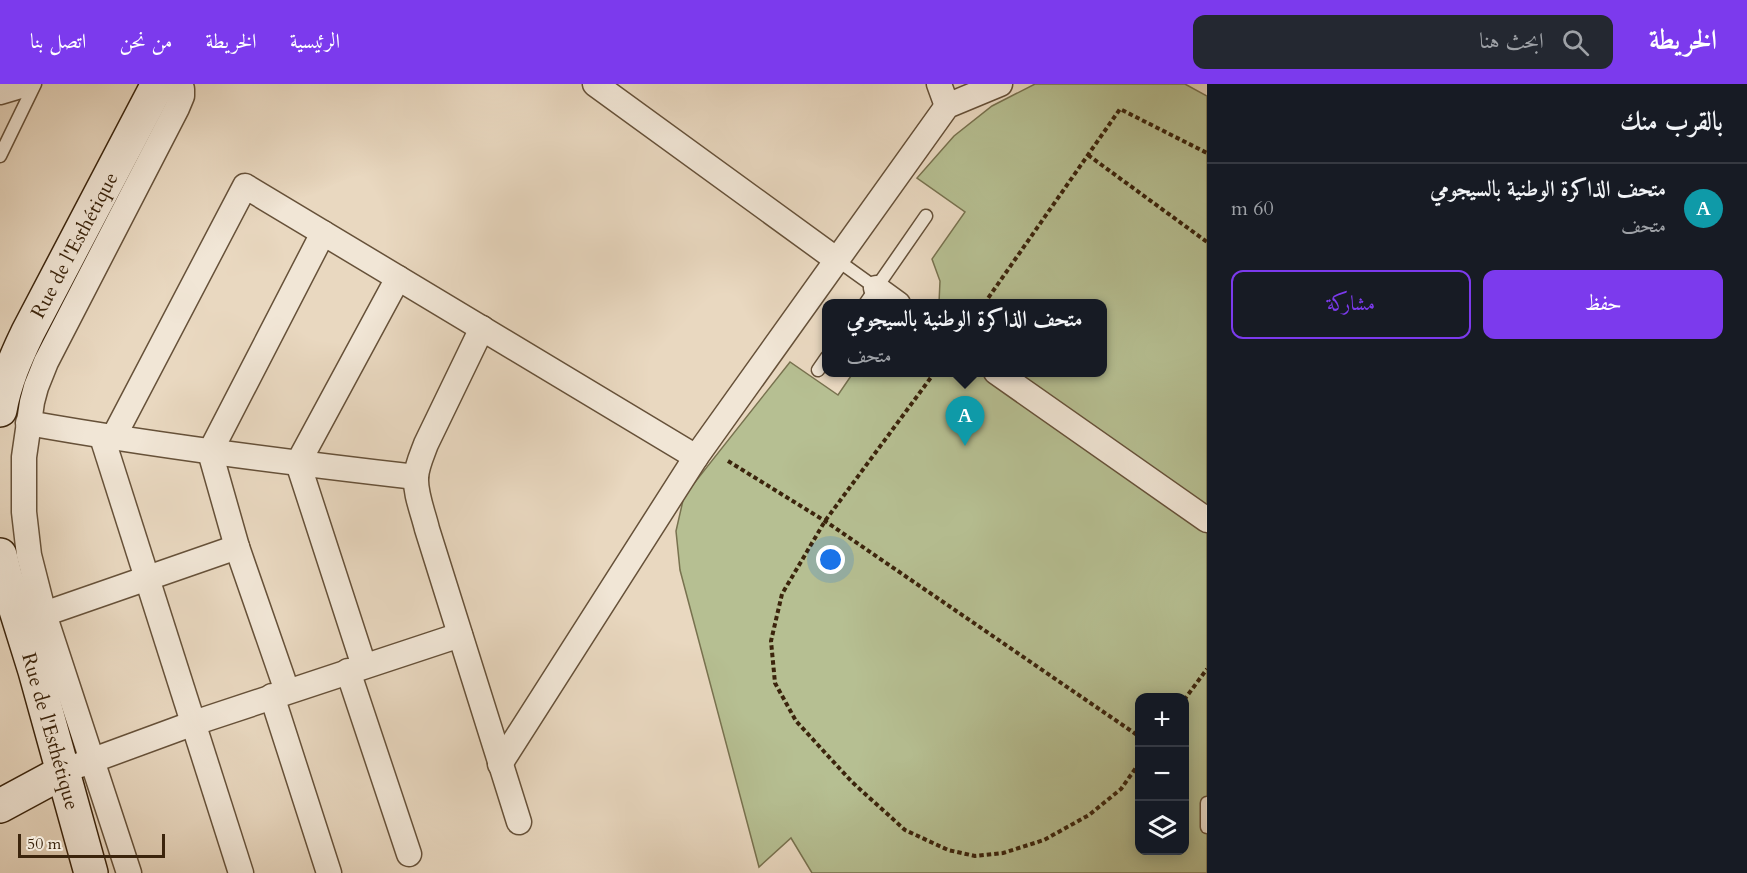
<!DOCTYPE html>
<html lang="ar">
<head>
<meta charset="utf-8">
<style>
  body { margin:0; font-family:Cardo,Amiri,serif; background:#242831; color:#f1f3f6; direction:rtl }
  .controls { position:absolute; right:18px; bottom:18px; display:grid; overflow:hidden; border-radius:12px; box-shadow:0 3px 15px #0003 }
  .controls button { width:54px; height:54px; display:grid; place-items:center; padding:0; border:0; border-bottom:2px solid #363941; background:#171b24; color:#f1f3f6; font:30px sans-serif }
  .scale { position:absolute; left:18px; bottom:15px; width:147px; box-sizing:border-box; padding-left:6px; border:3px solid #3b240c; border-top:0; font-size:16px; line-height:21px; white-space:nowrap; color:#3b240c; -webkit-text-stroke:4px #f1e6d6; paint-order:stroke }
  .you { position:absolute; left:831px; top:476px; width:21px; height:21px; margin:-15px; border:4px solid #fff; border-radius:50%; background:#1a73e8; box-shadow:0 0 0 9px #1a73e833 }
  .badge { display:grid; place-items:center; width:39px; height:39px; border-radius:50%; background:#7c3aed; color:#fff; font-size:20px; font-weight:700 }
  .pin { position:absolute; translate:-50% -50px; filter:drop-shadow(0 2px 3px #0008) }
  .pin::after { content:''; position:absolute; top:32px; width:21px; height:18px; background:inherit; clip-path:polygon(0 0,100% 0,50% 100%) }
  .popup { position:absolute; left:822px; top:215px; width:285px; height:78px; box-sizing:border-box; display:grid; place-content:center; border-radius:12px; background:#171b24; filter:drop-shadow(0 2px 4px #0005); font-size:20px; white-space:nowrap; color:#9ea1a6 }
  .popup b { font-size:22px; color:#f1f3f6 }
  .popup::after { content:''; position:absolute; left:50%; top:100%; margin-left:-12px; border:12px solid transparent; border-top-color:#171b24 }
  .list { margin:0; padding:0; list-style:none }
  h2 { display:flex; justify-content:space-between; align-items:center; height:78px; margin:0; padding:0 24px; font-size:26px }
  h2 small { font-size:20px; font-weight:400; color:#9ea1a6 }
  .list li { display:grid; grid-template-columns:39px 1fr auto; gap:18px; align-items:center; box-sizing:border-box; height:90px; padding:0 24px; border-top:2px solid #363941 }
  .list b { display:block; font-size:22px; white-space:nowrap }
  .list p { margin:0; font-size:20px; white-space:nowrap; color:#9ea1a6 }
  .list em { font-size:20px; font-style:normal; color:#9ea1a6 }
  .actions { display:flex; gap:12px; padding:18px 24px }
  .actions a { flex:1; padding:14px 0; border:2px solid #7c3aed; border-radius:12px; text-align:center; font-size:21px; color:#7c3aed }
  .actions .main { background:#7c3aed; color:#fff }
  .icon { flex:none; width:33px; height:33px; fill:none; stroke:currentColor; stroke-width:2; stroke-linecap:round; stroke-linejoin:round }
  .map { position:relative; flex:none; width:1207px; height:789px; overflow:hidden; direction:ltr }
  header { display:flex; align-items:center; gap:36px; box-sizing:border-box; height:84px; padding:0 30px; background:#7c3aed; color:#fff }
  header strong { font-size:28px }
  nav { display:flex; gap:33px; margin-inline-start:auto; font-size:21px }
  .search { width:420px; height:54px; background:#242831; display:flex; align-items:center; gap:15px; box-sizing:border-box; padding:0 21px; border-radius:12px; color:#9ea1a6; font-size:22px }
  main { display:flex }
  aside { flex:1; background:#171b24 }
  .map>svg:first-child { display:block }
  .green { fill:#b6bf92; stroke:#78724f; stroke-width:1.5; fill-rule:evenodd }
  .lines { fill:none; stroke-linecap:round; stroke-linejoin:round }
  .lane-casing { stroke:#665139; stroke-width:15 }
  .street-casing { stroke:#665139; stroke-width:27 }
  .secondary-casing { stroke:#3b240c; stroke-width:36 }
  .path { stroke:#3b240c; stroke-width:4; stroke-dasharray:4.5 3; stroke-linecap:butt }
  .lane { stroke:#f1e6d6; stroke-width:12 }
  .street { stroke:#f1e6d6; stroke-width:24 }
  .secondary { stroke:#f1e6d6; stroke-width:33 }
  .labels { text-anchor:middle; stroke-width:4.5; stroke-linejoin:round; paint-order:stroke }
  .street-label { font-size:20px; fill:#3b240c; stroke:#f1e6d6 }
</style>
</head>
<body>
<header>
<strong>الخريطة</strong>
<div class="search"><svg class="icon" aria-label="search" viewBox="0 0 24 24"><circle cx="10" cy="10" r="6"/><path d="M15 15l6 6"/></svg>ابحث هنا</div>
<nav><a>الرئيسية</a><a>الخريطة</a><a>من نحن</a><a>اتصل بنا</a></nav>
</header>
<main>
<aside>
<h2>بالقرب منك<small></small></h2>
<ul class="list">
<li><span class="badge" style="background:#0f9aa8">A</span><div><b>متحف الذاكرة الوطنية بالسيجومي</b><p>متحف</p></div><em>60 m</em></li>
</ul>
<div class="actions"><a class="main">حفظ</a><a>مشاركة</a></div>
</aside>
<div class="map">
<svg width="1207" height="789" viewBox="0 0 1207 789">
  <rect width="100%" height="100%" fill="#e9d8c0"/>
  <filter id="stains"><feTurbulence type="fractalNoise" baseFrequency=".00333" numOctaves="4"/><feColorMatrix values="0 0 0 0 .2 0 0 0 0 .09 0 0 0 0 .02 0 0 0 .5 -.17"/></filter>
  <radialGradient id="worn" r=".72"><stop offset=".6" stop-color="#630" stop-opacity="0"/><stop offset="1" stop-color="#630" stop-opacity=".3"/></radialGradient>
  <!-- green -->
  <path class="green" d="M1035,0H1185L1207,12V789H812L791,754L759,783L680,486L676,447L684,412L790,278L838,311L853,289L1103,288V220L939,219L940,197L932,175L965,128L917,94L954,52L992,22ZM1140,614H1184V766H1140Z"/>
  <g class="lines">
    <!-- lane casing -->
    <g class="lane-casing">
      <g id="lane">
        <polyline points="0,72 35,0"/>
        <polyline points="837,176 876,204"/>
        <polyline points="865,220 926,132"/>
        <polyline points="818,286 827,273"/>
        <polyline points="1207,719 1207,743"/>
      </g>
    </g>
    <!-- street casing -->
    <g class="street-casing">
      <g id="street">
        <polyline points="595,0 837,176"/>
        <polyline points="939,0 947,22"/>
        <polyline points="0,8 27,0"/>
        <polyline points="876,204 898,220"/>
        <path d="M482,244L426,360C422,371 417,381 416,393C415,410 423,428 427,445L519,738"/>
        <polyline points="996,288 1207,436"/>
        <path d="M28,339C157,362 286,378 416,393"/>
        <polyline points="102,353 241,789"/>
        <polyline points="113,354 245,102 696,373"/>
        <polyline points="44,530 237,463"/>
        <polyline points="364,582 298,379 398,194"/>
        <polyline points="348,587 409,770"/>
        <polyline points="287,607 237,463 210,368 323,149"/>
        <polyline points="272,612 329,789"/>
        <polyline points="500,680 696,373 947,22 1000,0"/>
        <polyline points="77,682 194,639 460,551"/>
        <polyline points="129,789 44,530 29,471 24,428 24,373 32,318 36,303 46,278 177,24 182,12 182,5 175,0"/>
      </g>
    </g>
    <!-- secondary casing -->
    <g class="secondary-casing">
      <g id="secondary">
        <path d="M0,326C5,298 16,273 28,248L158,0"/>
        <polyline points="0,471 5,491 35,587 91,789"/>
        <polyline points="0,722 63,688"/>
      </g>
    </g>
    <!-- path -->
    <g class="path">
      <polyline points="1088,71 1207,158"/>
      <polyline points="984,220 1120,25 1207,69"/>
      <polyline points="935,288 825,437 782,510 771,557 775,599 796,637 852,698 905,746 948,766 975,772 1003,769 1044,756 1089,731 1121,705 1140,678"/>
      <polyline points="728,377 825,437 1140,653"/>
      <polyline points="1184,616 1207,585"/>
    </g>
    <!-- lane -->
    <use href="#lane" class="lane"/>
    <!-- street -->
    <use href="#street" class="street"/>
    <!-- secondary -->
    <use href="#secondary" class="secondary"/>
  </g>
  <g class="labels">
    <!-- street labels -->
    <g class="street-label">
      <text transform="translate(74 161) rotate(-62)" y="7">Rue de l'Esthétique</text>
      <text transform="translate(51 647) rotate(74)" y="7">Rue de l'Esthétique</text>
    </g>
  </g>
  <rect width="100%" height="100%" filter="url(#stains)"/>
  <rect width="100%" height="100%" fill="url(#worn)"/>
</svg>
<div class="controls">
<button>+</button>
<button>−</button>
<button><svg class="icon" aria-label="layers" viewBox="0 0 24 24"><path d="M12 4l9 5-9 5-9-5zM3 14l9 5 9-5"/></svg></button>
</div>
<div class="scale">50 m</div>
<div class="you"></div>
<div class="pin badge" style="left:965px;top:362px;background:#0f9aa8">A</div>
<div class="popup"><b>متحف الذاكرة الوطنية بالسيجومي</b>متحف</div>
</div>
</main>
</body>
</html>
